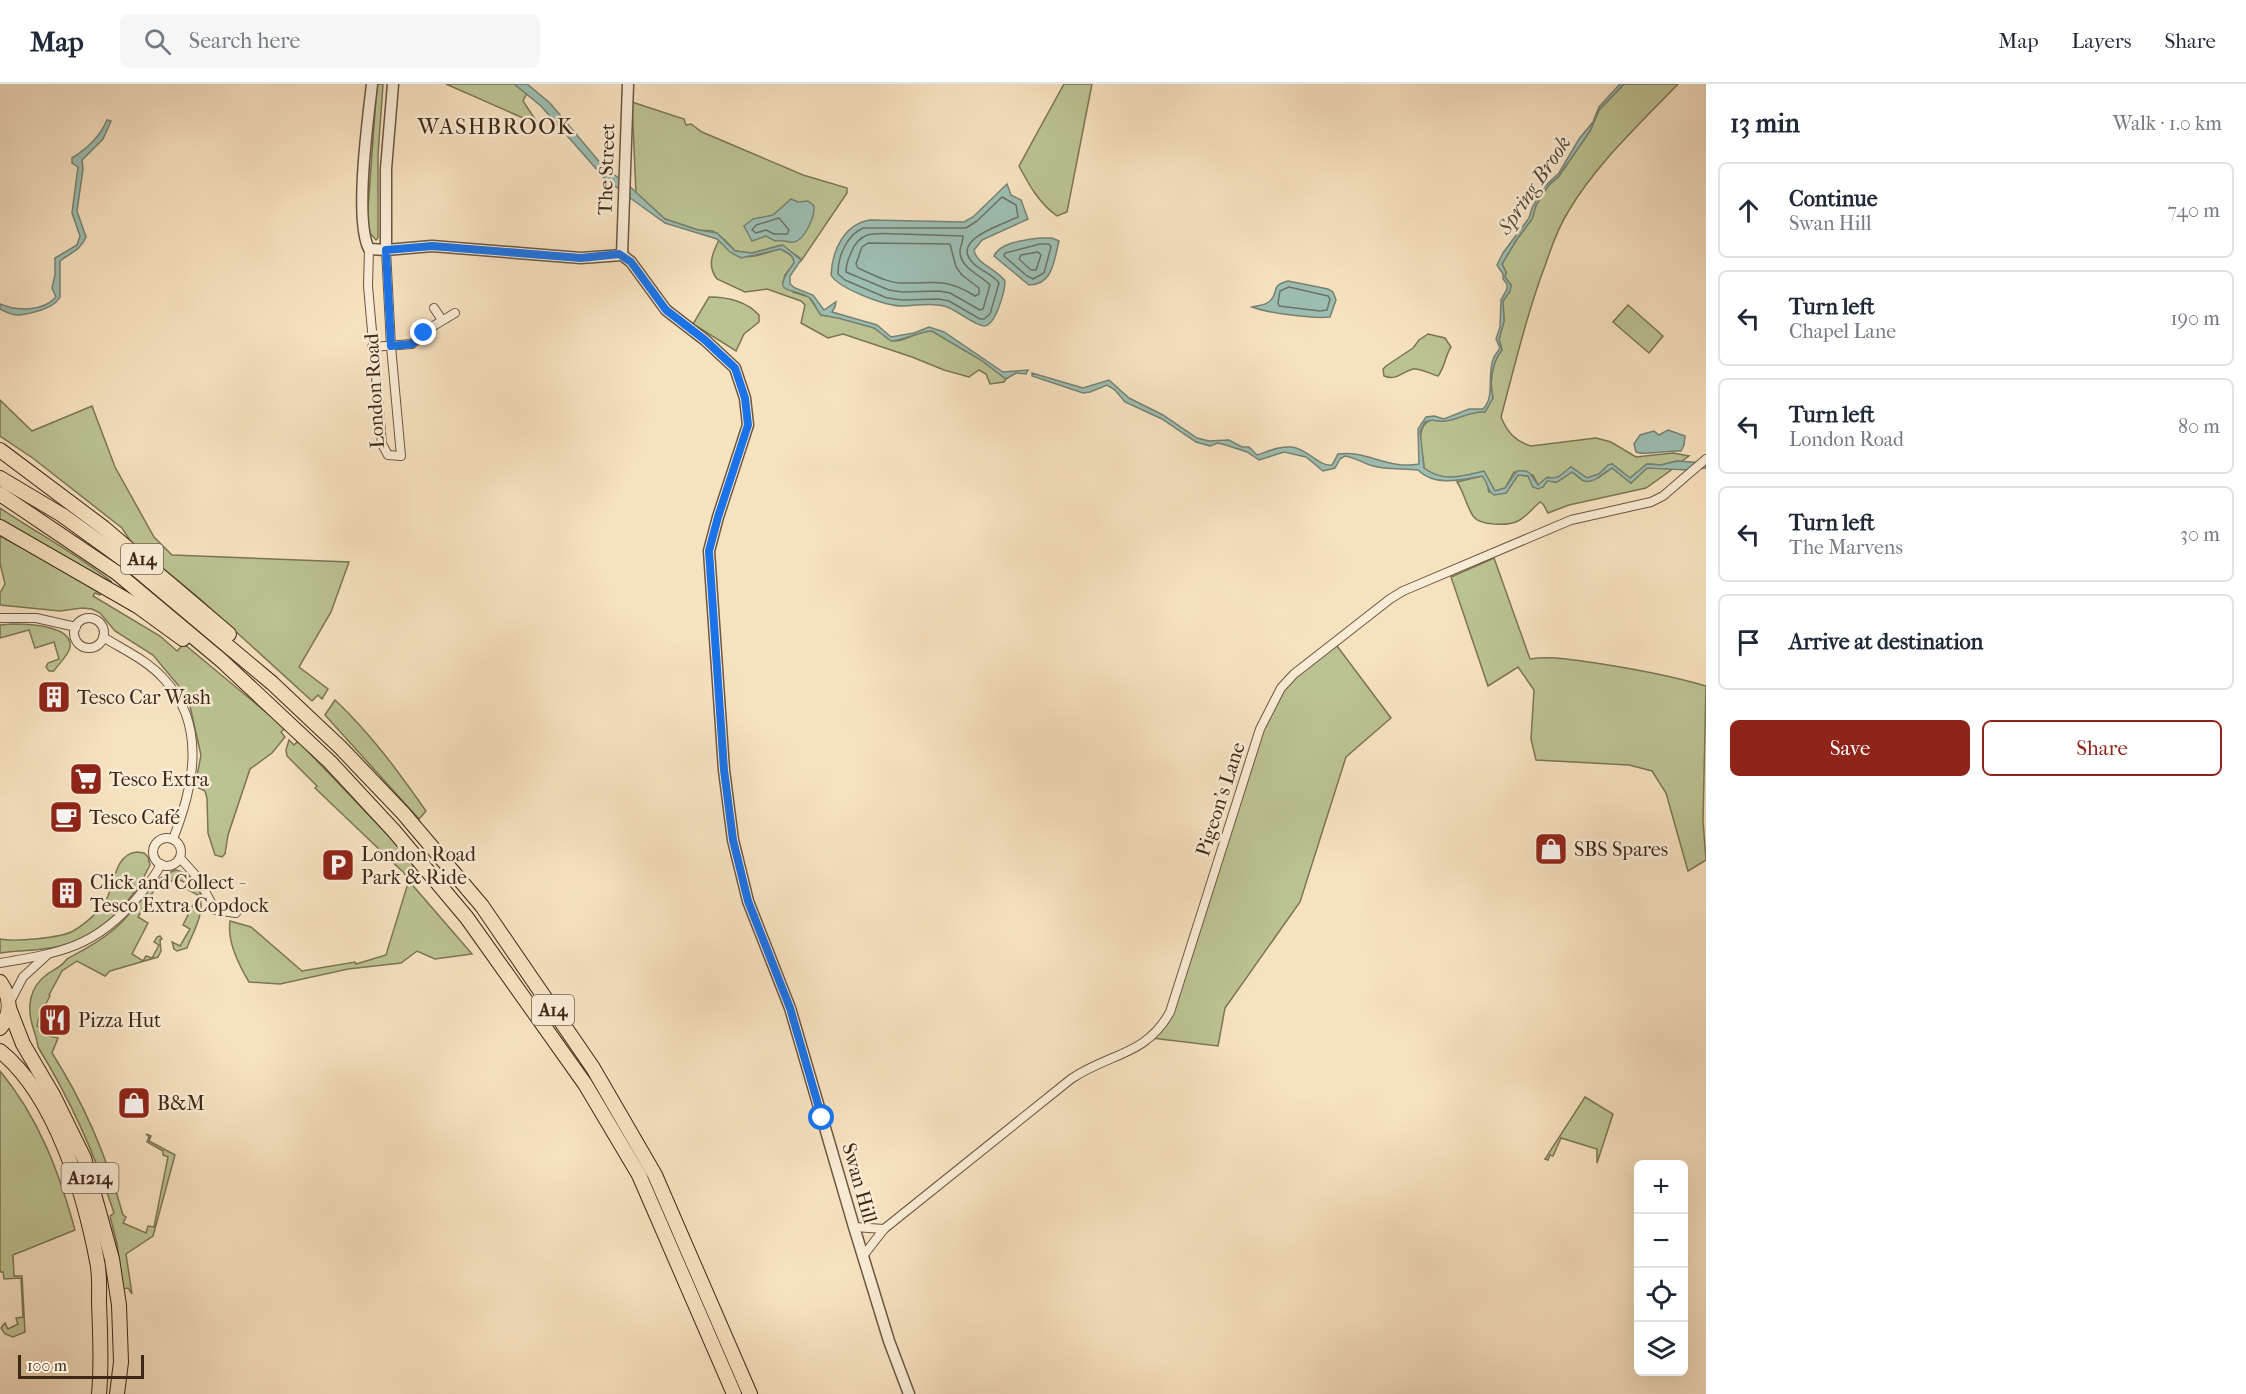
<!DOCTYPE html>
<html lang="en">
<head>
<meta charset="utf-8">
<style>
  body { margin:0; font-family:"IM FELL French Canon",serif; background:#f6f6f7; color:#1f2937 }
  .controls { position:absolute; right:18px; bottom:18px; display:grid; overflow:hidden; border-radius:9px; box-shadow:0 6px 24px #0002 }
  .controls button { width:54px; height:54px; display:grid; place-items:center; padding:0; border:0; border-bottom:2px solid #e0e1e3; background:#fff; color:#1f2937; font:30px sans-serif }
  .scale { position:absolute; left:18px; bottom:15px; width:126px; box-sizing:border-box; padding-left:6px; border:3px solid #3d2716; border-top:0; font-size:16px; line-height:21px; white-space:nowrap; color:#3d2716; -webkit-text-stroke:4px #faecd6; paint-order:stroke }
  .stop { position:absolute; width:18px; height:18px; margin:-14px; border:4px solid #1a73e8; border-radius:50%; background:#fff }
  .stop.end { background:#1a73e8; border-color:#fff; box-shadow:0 2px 6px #0008 }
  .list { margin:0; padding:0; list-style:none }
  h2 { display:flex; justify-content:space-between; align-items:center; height:78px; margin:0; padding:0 24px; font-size:26px }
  h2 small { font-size:20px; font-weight:400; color:#747a83 }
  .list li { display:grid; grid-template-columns:39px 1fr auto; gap:18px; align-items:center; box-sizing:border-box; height:96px; margin:0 12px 12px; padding:0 12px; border:2px solid #e0e1e3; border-radius:9px }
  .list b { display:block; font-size:22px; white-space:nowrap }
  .list p { margin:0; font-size:20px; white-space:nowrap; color:#747a83 }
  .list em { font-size:20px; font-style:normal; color:#747a83 }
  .actions { display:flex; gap:12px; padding:18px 24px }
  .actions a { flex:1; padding:14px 0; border:2px solid #8f2418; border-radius:9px; text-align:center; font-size:21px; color:#8f2418 }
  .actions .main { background:#8f2418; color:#fff }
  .icon { flex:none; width:33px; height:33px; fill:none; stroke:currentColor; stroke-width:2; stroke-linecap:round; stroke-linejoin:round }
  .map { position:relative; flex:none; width:1706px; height:1310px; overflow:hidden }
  header { display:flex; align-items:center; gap:36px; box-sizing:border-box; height:84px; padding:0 30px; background:#fff; border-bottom:2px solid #e0e1e3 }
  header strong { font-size:28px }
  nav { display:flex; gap:33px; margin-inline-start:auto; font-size:21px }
  .search { width:420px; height:54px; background:#f6f6f7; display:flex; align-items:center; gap:15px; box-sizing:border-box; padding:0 21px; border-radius:9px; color:#747a83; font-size:22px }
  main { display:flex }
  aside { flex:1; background:#fff }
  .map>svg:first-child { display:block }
  .green { fill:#bcc392; stroke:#7c7554; stroke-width:1.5 }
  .water { fill:#9dbeb2; stroke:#778274; stroke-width:1.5 }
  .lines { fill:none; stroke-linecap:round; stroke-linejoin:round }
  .shore { stroke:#6d7264; stroke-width:1.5 }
  .minor-casing { stroke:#6c5640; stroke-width:10 }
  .tertiary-casing { stroke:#6c5640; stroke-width:13 }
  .primary-casing { stroke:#3d2716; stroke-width:16 }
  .trunk-casing { stroke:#3d2716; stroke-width:16 }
  .minor { stroke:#faecd6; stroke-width:8 }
  .tertiary { stroke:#faecd6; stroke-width:10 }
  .primary { stroke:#f7e2c0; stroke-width:14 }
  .trunk { stroke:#f7e2c0; stroke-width:14 }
  .route { stroke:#1a73e8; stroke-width:8 }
  .labels { text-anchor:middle; stroke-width:5; stroke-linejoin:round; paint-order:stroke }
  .shield { fill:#faecd6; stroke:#766250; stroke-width:1.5 }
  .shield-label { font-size:18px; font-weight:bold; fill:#3d2716 }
  .street-label { font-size:20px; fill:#3d2716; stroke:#faecd6 }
  .poi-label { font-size:20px; fill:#3d2716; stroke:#faecd6; text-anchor:start }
  .water-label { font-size:21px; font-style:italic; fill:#554d3d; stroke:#faecd6 }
  .quarter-label { font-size:22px; letter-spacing:1.5px; fill:#3d2716; stroke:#faecd6 }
</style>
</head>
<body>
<header>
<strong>Map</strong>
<div class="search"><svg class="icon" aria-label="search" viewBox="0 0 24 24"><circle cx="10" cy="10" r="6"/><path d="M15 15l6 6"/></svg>Search here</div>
<nav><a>Map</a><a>Layers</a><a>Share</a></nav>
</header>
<main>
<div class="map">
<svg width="1706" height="1310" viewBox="0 0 1706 1310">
  <rect width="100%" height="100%" fill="#f7e2c0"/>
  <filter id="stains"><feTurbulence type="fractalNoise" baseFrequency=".00333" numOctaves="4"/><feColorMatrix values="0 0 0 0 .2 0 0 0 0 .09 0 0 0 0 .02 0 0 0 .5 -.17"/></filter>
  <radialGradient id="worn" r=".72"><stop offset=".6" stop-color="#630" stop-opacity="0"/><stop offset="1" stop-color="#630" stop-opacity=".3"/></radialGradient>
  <!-- green -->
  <g class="green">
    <polygon points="377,0 383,0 378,71 378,154 376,156 370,149 367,139"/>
    <polygon points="446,0 514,0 527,9 523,17 539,41"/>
    <path d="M1064,0H1092L1067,128L1057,132C1039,119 1029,101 1019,82Z"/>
    <path d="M1624,0H1678C1639,41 1597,79 1568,128C1558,144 1552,161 1546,179C1527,229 1515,281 1501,333C1507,348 1515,357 1531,362L1596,354L1611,358L1636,373L1673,369L1689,372L1681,378L1677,377L1661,381L1647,380L1630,394L1612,380L1599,390L1587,394L1571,383L1567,388L1554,395L1548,393L1538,401L1533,391L1514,388L1505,404L1495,407L1484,388C1462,392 1443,399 1424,384C1424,369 1413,345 1430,336L1445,337L1472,327L1485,328L1493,314C1489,298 1492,278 1502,266L1499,255L1504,237L1503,217L1510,207L1511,201L1505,193L1506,188L1502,180L1517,155L1532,135L1536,121L1548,102L1559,92L1590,47L1599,26Z"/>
    <polygon points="632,18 684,35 686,41 691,40 702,48 803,91 847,104 847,109 801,177 800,174 781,161 752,169 735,167 725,156 713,147 698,146 665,135 636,109"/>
    <path d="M719,156C742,181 750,173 780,165C787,169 794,171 794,179L785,191L783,198L793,208L809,213L821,231C836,233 863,237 876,245C884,249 886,257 896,257C908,256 921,246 932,247L981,276L1006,295L1004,298L990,300L986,290L979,286L969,293L944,286L912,273L843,250L828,254L801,239L805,221L801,217L767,205L745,208L717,195C707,182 712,170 719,156Z"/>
    <path d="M709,213C727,213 746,217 759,231V238L744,250L736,267L693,240Z"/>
    <polygon points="1628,221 1663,252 1649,269 1613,238"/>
    <path d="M1428,250L1445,254L1451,263C1445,272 1445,283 1438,292C1430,290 1421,284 1413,285C1401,288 1397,297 1384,292L1383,285L1386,282L1413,264L1419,256Z"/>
    <polygon points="0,316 32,347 92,322 115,383 154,453 172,471 349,478 331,528 299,583 328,605 322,615 318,611 312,617 199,514 131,458 122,444 34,375 0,352"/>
    <path d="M1612,384L1631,399L1647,384H1674L1646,404L1569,421L1548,429L1543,420L1540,418C1533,424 1526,433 1518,437C1508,442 1480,442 1473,432C1466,421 1464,408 1457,398L1482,392L1486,396L1489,408L1506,409L1518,391L1528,392L1533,403H1543L1547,397L1557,398L1572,388L1582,396L1598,394Z"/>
    <path d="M0,424C37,449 77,470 112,498L91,489L0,437Z"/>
    <polygon points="0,452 102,507 100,511 95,509 93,512 160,552 177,567 184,560 285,644 281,648 285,653 272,669 250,685 228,751 225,770 222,773 215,771 208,749 207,714 205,707 195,702 201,671 188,613 153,571 115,547 100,529 92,525 82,524 60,527 0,521 0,509 5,500 0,479"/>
    <path d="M1494,474L1530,575C1548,572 1564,575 1582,577C1624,583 1665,590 1706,602L1703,737L1706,776L1688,787L1666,709L1652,687L1629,681L1536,676L1531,655L1534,606L1518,583L1488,602L1451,493Z"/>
    <path d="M13,540C26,540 73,541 70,563C69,571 58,580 54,587H49L46,583L48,579L59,575L54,558L35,564L29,546L0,554V541Z"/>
    <polygon points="1334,558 1391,634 1346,673 1300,818 1225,924 1218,962 1151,954 1165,937 1254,661 1281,604"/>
    <path d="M335,616C371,650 398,687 426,727L419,735L325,631Z"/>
    <path d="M289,656L294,661L298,657L406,770L413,779V782L415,781L420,787L409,797L472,870L435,875L417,867L401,879L348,885L280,900L249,898C239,881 227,858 230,837L251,843L302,887L355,878L356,880L386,871L409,796L404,789L315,704L317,702L287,672L286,666Z"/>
    <path d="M137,768L144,769L148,773L150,781C134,816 103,850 65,861C44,867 21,866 0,869V855C14,858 61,854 73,847C84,841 97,829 104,820C115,804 113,770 137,768Z"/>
    <path d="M176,786C190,789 196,801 202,813L200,814C205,829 192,850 187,864L177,867L174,865L172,858L180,862L190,845L183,841L198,811L188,806L190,801L174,793L172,797L159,798L138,833L148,839L132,870L143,877L146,872L152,874L159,861L154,858L157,853L160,852L162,855L160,856L161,867L158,873L110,887L105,892L77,877L62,887L49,911L50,912L39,933L37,942L49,949V952L58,954L52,969C84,1019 107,1073 123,1131L126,1133L123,1139L146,1149L148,1142L154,1143L168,1073L163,1071V1067L147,1058L149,1053L146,1050L151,1052L149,1057L175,1071L153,1152L126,1170L132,1210L128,1204L123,1205L117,1160L110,1132L114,1129C95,1070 70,1015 38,963C37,954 34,948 32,940C27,922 30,904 45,892C52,886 62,883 67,875C87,864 106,854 122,838C138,821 152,793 176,786Z"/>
    <path d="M0,987C39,1034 59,1088 75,1146L13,1171L14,1192H22L25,1248L13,1253L5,1250L1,1244L5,1239L8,1245L18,1240L16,1234L23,1233L21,1194L4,1195L3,1188H0Z"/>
    <polygon points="1585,1013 1613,1030 1597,1079 1597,1065 1561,1054 1553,1072 1550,1071 1548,1076 1545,1075"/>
  </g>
  <!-- water -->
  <g class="water">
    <polygon points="514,0 527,0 550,19 602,81 625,99 625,109 606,96 541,22"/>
    <path d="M1620,0H1624L1599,26L1590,47L1559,92L1548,102L1536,121L1532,135L1517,155L1502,180L1506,188L1505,193L1511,201L1510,207L1503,217L1504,237L1499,255L1502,266C1492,278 1489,298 1493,314L1485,328C1468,327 1460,336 1445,337C1437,338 1433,334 1425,338L1420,347L1424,384C1443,399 1462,392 1484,387L1495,407L1505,404L1517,387C1531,385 1530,391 1538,401L1546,394C1563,394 1558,392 1571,383L1587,394L1599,390L1608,381L1612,380L1630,394L1647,380L1661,381L1677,377L1706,379V384L1689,386L1647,384L1631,399L1612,384C1604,388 1594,400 1584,397C1580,395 1576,390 1572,388L1557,398L1547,397L1543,403L1538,405L1533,403L1528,392L1518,391L1506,409L1494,411C1487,407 1488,398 1482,392C1461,396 1435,403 1418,386C1405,384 1387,386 1373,382C1363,379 1356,374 1345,372L1340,375L1335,384L1323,387L1306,373L1284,368L1259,376L1247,368L1229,362L1218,359L1210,362L1196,358L1162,335L1125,318L1115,306L1107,301L1090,308L1083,309L1032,292V289L1083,304L1109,296L1129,314L1163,331L1197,354L1209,357L1229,356L1242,363H1249L1257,371C1269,367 1280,362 1292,363C1308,365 1319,383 1332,381L1338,370C1367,366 1388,386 1419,380L1418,345L1426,333L1434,332L1444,335L1469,325H1483C1496,312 1486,289 1494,273C1496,270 1498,267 1500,264L1496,255L1500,243L1501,216L1507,205V200L1503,195V190L1497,181L1503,169L1529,134L1532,124L1544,103L1559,89L1579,55L1593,38L1599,23Z"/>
    <path d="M107,36L111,37L103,55L82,76L83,85L77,127L86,153C80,167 71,168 60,177V213C54,225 33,229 20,231C13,232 6,228 0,225V220C16,227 43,228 56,213L52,204L55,191V174L77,161L80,152L72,129L78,83L72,79V74C88,64 100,53 107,36Z"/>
    <path d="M627,100L665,135L698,146L717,149L735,167L752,169L783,161L801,176L790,192V200L795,204L813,211L824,226L836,218L835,223L832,228L877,241L891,253L914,249L929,243L944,248L1003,288L1028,286L1026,290L1016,289L1006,295L981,276L932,247C920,247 905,256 891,257L874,244L838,234L821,231C817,226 814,218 810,214C795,202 767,214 794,179C794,171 787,168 780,165L741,174L730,168L717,155L665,139L626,111Z"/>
    <path d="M1007,100L1011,111L1021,116L1028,135L982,156L974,166C976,180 997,185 1005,197C1005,207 996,240 985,242C975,243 955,224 944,222C930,218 916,222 902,222C886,222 839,205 831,191C832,167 844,140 870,136L964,138L973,133Z"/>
    <path d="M791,115L798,118L808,117L814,122C815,132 805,156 794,158C787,159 782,155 775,157L766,152L752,157L744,142L753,135L773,131Z"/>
    <path d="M1040,154H1052L1059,157C1054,176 1053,201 1029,201L994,172C1000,158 1026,156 1040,154Z"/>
    <path d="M1288,197L1328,205L1333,208L1336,216L1330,233C1315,235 1267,229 1252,223C1258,221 1265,222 1270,217C1280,208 1269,202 1288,197Z"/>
    <path d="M1668,346L1685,352L1684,361L1681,367C1669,366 1644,372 1636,368L1634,360L1640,351L1654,347L1659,351Z"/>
  </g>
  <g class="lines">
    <!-- shore -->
    <g class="shore">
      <path d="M1002,113L1016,121L1018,133C1005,140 949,155 973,179C981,187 992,190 999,199L990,230L984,235H980L949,217L939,215L902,216L887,214L845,196L838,190C838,172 846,152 863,144H966L977,137Z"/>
      <polygon points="779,134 789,146 787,150 774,150 766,146 756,149 752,146 756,141"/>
      <path d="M901,150L963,152C963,157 961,161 960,166C959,184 980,190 990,201L983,225L980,226L950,209L939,207L902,208L889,206L846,188C846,181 848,175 851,169C860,144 879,150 901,150Z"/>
      <path d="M868,159L950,160L956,183L962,191L979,204V210L975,212C945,193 934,200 902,199C887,199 872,190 858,184L856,180L862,163Z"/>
      <polygon points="1040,160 1049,160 1051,163 1044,189 1033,195 1027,192 1004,172 1005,169"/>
      <polygon points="1038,168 1041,171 1036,186 1031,186 1019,175 1021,171"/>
      <polygon points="1289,203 1328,212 1330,215 1327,226 1320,227 1279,222 1278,219 1280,207"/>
    </g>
    <!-- minor casing -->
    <g class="minor-casing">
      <g id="minor">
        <polyline points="369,165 368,202 382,360 388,371 401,372 391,262 386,166"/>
        <polyline points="434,224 442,236"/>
        <polyline points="372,263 412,260 430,244 455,229"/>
        <polyline points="0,534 36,534 76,543"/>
        <circle cx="89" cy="549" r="15"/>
        <path d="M103,553C124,566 147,576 164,595C207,641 194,702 173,755"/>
        <circle cx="167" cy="768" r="14"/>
        <polyline points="180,774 198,794 215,826 236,829"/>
        <path d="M0,879C60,869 96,863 137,814C146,803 155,793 161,780"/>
        <polyline points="9,920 23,893 47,871"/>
        <polyline points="854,1143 884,1145"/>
        <path d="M863,1172L884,1145L1071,995C1109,969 1146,972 1170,928L1260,645L1281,604L1294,590L1390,515L1403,507L1571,436L1651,418L1663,412L1706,375"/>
      </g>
    </g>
    <!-- tertiary casing -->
    <g class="tertiary-casing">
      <g id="tertiary">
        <path d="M372,0C368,36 354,136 369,165L386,166L432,162L581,174L622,171L631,178L666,226L705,256L735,284L745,314L748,341L718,433L709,467L724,686L733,756L748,817L790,924L854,1143L889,1257L909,1310"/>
        <polyline points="386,166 386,85 393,0"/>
        <polyline points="622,171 628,0"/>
      </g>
    </g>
    <!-- primary casing -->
    <g class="primary-casing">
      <g id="primary">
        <path d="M0,898C11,913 12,930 0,944"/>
        <polyline points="9,924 23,960 53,1011 84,1074 112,1175 119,1221 121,1278 117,1310"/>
        <path d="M0,967C55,1011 84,1109 97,1177C100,1190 99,1205 99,1218C100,1249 102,1279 99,1310"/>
      </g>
    </g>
    <!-- trunk casing -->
    <g class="trunk-casing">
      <g id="trunk">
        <polyline points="0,366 104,444 229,550"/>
        <polyline points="0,394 62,431 130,480 272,599 340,663 403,729 482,822 593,984 655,1091 750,1310"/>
        <polyline points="0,410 117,489 221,576 330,678 394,747 467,834 585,1000 639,1091 734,1310"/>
        <polyline points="0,443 139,523 183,555"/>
      </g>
    </g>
    <!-- minor -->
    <use href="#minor" class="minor"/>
    <!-- tertiary -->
    <use href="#tertiary" class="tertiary"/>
    <!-- primary -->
    <use href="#primary" class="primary"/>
    <!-- trunk -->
    <use href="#trunk" class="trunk"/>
  </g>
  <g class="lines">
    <!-- route -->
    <polyline class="route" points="424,249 412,260 391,262 386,166 432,162 581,174 619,170 631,178 666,226 705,256 735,284 745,314 748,341 718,433 709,467 724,686 733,756 748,817 790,924 822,1034"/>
  </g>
  <!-- icons -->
  <defs>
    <g id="building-square" transform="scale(1.725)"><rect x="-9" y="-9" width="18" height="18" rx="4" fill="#8f2418" stroke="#faecd6"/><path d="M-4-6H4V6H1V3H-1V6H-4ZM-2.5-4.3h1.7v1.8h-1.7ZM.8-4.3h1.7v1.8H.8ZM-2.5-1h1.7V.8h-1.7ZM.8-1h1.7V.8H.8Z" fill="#fff"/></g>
    <g id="supermarket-square" transform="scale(1.725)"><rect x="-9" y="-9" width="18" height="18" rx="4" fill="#8f2418" stroke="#faecd6"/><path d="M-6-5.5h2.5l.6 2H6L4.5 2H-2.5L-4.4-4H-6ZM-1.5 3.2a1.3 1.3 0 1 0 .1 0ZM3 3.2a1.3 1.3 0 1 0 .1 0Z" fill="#fff"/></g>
    <g id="cafe-square" transform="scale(1.725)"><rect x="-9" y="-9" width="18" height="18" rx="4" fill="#8f2418" stroke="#faecd6"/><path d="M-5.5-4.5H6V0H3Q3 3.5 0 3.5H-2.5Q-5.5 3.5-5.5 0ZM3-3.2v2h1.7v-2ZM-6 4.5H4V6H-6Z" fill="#fff"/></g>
    <g id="shop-square" transform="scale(1.725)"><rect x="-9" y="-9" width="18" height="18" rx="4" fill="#8f2418" stroke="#faecd6"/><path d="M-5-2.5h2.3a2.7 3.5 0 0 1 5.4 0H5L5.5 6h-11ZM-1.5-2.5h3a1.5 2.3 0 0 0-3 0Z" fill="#fff"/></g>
    <g id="parking-square" transform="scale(1.725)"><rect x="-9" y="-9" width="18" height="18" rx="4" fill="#8f2418" stroke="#faecd6"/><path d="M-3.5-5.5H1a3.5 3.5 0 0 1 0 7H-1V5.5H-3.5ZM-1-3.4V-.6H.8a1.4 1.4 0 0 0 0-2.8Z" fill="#fff"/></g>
    <g id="restaurant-square" transform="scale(1.725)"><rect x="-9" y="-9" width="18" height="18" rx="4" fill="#8f2418" stroke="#faecd6"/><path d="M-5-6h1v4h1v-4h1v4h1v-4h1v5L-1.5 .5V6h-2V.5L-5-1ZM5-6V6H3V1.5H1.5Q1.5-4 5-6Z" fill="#fff"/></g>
  </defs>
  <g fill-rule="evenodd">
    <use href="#building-square" x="54" y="613"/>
    <use href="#supermarket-square" x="86" y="695"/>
    <use href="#cafe-square" x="66" y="733"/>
    <use href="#shop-square" x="1551" y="765"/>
    <use href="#parking-square" x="338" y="781"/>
    <use href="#building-square" x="67" y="809"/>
    <use href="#restaurant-square" x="55" y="936"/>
    <use href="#shop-square" x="134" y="1019"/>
  </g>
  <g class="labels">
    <!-- shield labels -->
    <g class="shield">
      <rect x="121" y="460" width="42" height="30" rx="4.5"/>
      <rect x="532" y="911" width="42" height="30" rx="4.5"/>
      <rect x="61.5" y="1079" width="57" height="30" rx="4.5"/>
    </g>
    <g class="shield-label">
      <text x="142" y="481">A14</text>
      <text x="553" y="932">A14</text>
      <text x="90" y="1100">A1214</text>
    </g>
    <!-- street labels -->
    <g class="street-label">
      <text transform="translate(606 85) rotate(-88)" y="7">The Street</text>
      <text transform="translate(374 307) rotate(-93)" y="7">London Road</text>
      <text transform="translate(1220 715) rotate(-72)" y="7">Pigeon's Lane</text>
      <text transform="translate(860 1099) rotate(74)" y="7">Swan Hill</text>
    </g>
    <!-- poi labels -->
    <g class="poi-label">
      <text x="77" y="620">Tesco Car Wash</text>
      <text x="109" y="702">Tesco Extra</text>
      <text x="89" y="740">Tesco Café</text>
      <text x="1574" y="772">SBS Spares</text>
      <text x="361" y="777">London Road<tspan x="361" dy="23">Park &amp; Ride</tspan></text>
      <text x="90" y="805">Click and Collect -<tspan x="90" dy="23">Tesco Extra Copdock</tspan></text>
      <text x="78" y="943">Pizza Hut</text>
      <text x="157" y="1026">B&amp;M</text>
    </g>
    <!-- water labels -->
    <g class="water-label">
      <text transform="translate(1534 101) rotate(-56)" y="7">Spring Brook</text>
    </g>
    <!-- quarter labels -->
    <g class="quarter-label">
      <text x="496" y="50">WASHBROOK</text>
    </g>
  </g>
  <rect width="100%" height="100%" filter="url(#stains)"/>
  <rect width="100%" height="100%" fill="url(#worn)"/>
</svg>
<div class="controls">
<button>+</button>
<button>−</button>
<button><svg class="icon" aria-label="locate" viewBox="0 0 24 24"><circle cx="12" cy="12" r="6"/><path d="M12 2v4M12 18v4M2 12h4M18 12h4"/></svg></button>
<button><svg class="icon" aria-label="layers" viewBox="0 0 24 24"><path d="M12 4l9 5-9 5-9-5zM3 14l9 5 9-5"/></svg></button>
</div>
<div class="scale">100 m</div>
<div class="stop" style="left:822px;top:1034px"></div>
<div class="stop end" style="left:424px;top:249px"></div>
</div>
<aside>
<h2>13 min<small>Walk · 1.0 km</small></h2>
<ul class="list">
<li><svg class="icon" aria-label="ahead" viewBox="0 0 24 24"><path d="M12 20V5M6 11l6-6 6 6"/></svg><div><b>Continue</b><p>Swan Hill</p></div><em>740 m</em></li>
<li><svg class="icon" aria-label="left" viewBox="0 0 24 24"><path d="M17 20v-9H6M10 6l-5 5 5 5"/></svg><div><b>Turn left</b><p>Chapel Lane</p></div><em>190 m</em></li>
<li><svg class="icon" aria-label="left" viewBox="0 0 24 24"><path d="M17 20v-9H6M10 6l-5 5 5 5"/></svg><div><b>Turn left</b><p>London Road</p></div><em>80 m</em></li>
<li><svg class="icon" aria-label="left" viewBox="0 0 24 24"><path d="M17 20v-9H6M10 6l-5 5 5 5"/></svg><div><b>Turn left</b><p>The Marvens</p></div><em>30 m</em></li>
<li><svg class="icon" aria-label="arrive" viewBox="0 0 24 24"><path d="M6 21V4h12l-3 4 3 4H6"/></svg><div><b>Arrive at destination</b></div></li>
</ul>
<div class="actions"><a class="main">Save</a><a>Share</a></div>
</aside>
</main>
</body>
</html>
